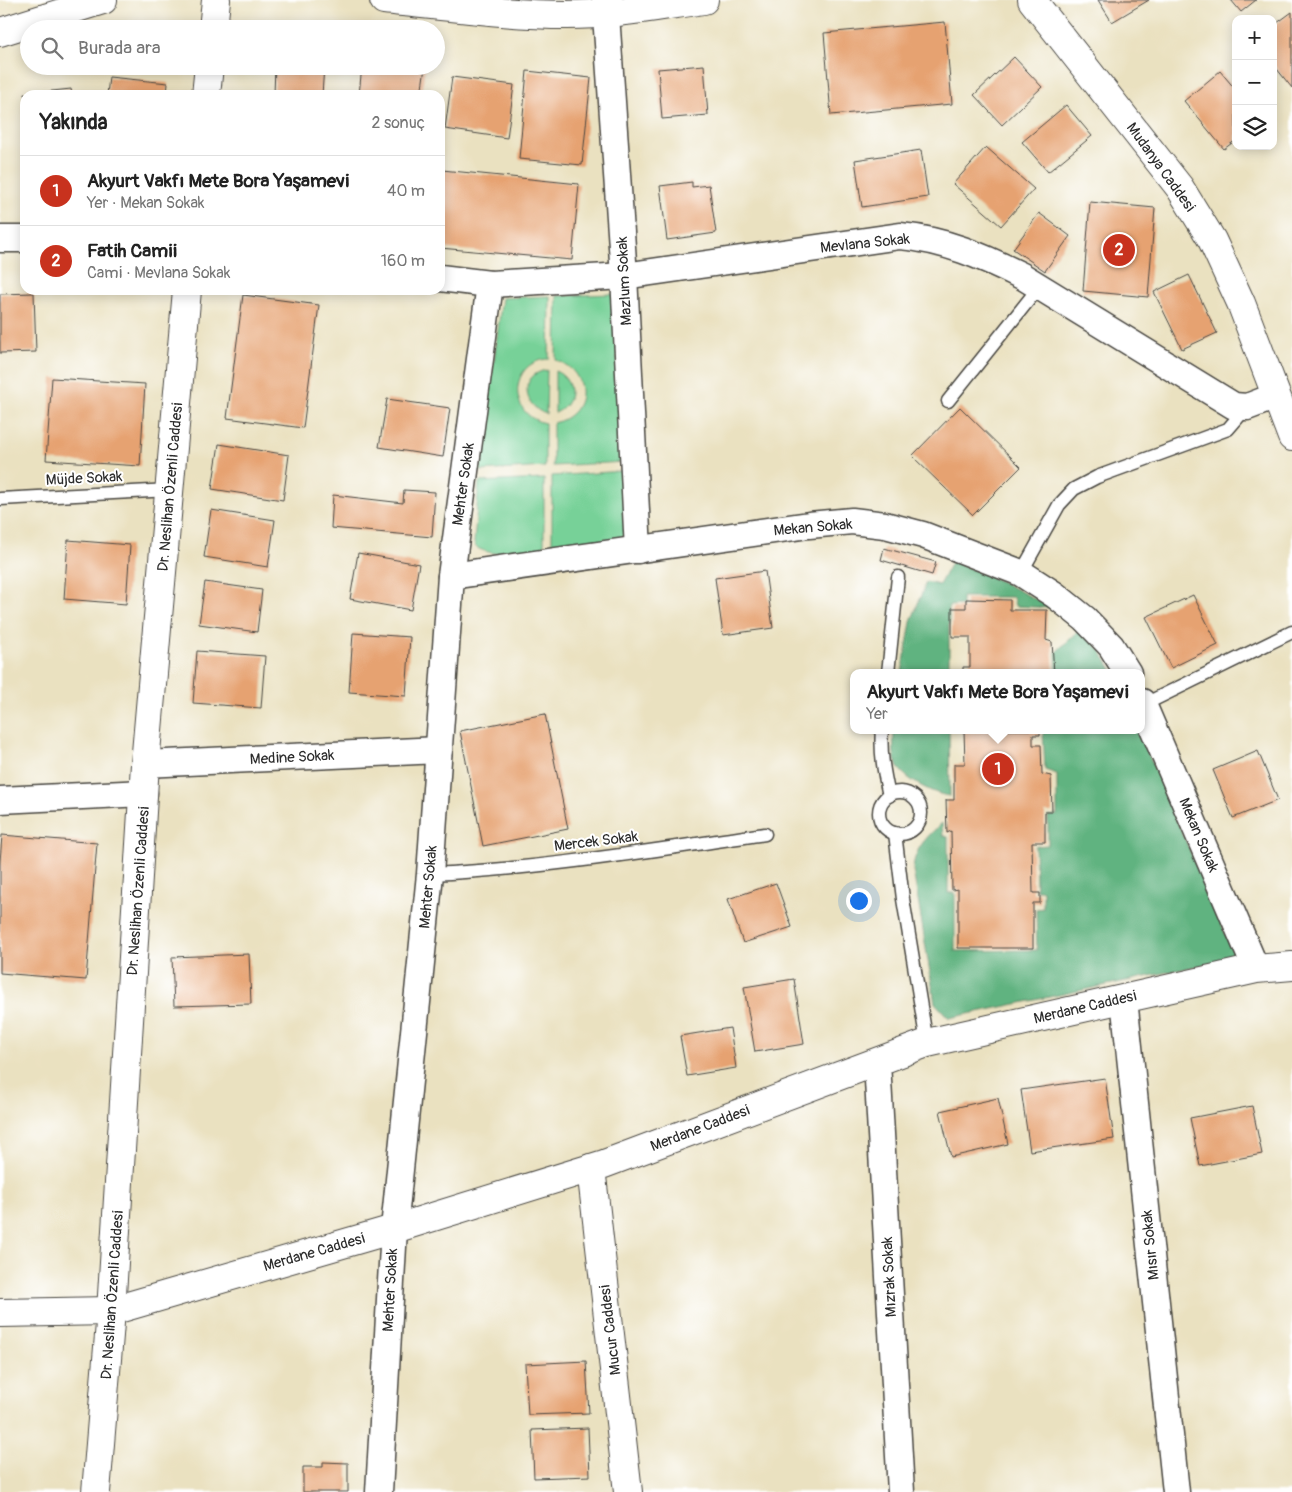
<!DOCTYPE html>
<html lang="tr">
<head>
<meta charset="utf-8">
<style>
  body { margin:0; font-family:Pangolin,sans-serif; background:#f6f6f6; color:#222 }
  .controls { position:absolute; right:15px; top:15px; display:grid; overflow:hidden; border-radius:10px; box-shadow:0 2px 12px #0003 }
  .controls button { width:45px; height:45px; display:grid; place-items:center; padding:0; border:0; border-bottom:1px solid #e0e0e0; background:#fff; color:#222; font:25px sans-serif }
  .you { position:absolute; left:858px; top:900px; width:18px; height:18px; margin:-12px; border:4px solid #fff; border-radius:50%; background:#1a73e8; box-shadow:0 0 0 8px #1a73e833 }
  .badge { display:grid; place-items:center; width:32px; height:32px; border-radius:50%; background:#c8321e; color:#fff; font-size:16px; font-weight:700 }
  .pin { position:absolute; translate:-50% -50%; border:2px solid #fff; box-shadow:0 1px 5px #0006 }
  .popup { position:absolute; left:850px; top:669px; width:295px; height:65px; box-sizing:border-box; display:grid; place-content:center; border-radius:10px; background:#fff; filter:drop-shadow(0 1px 4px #0005); font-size:16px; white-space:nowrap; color:#767676 }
  .popup b { font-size:19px; color:#222 }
  .popup::after { content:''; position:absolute; left:50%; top:100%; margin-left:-10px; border:10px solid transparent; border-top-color:#fff }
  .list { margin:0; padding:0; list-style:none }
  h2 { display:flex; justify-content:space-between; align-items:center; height:65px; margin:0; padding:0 20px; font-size:21px }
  h2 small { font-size:16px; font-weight:400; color:#767676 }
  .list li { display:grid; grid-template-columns:32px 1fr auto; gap:15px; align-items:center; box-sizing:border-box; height:70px; padding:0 20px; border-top:1px solid #e0e0e0 }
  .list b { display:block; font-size:19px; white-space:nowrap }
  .list p { margin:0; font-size:16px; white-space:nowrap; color:#767676 }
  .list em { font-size:16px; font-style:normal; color:#767676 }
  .icon { flex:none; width:28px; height:28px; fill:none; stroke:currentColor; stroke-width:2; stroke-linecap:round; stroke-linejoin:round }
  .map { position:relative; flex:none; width:1292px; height:1492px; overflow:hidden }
  .search { position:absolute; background:#fff; box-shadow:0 2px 12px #0003; left:20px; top:20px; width:425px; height:55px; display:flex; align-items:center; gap:12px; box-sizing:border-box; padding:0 18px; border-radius:28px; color:#767676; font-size:19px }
  .panel { position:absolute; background:#fff; box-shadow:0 2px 12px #0003; left:20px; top:90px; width:425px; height:205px; border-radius:15px }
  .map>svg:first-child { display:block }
  .green { fill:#77d198; stroke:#517e62 }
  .forest { fill:#61b380; stroke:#466f56 }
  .building { fill:#e6a271 }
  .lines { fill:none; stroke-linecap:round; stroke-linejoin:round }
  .lane-casing { stroke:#484641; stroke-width:15 }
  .street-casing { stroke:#484641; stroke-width:29 }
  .secondary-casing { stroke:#484641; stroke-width:30 }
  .lane { stroke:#fff; stroke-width:12 }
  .street { stroke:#fff; stroke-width:26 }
  .secondary { stroke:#fff; stroke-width:28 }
  .labels { text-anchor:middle; stroke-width:4; stroke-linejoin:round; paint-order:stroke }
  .street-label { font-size:15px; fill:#2b2b2b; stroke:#fff }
</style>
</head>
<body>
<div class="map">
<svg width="1292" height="1492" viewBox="0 0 1292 1492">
  <rect width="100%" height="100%" fill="#fff"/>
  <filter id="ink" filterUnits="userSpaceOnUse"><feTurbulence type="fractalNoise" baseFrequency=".02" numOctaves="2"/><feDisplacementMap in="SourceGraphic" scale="10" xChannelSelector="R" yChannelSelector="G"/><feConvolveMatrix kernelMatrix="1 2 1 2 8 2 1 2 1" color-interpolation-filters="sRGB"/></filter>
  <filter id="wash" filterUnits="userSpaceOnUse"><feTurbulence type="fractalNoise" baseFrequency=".0096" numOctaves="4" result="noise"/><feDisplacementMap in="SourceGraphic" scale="20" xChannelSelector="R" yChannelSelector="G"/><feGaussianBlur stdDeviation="1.12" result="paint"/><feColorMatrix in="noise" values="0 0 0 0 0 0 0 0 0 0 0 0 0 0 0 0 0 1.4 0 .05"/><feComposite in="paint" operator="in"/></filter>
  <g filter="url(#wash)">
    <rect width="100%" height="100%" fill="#eae1c0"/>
    <!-- green -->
    <g class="green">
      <path d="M613,294L624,462L553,466V423C590,415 590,372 556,360L557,296Z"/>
      <path d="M550,296L549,359C510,360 506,415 545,423V467L480,471L502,298Z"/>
      <path d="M547,370L546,414C522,406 519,374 547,370Z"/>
      <path d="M555,371C575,379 575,405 555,413Z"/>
      <polygon points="624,471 626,534 620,540 552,548 552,476"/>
      <path d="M544,479V549C523,551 495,559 476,547L474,543L479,482Z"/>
    </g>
    <!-- forest -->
    <g class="forest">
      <polygon points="952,561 996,579 1053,608 1015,606 1013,597 962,597 962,605 949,606 949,673 902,673 911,622 926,582 939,585"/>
      <polygon points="1081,629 1101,651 1114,673 1057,673 1056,652"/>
      <path d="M894,730H949L950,796C935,795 903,779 897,765C892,754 894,742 894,730Z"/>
      <path d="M1043,730H1138L1236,958L949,1018L935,1003L913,870C914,848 927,837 942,823L943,836L948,837V893H955V951L1037,950L1036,909L1043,908V890H1036L1035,846L1048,845V816L1057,815V774L1045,770Z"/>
    </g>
    <g id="blocks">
      <!-- building -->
      <g class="building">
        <polygon points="1098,0 1149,0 1112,22"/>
        <polygon points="1231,0 1256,0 1241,12"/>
        <polygon points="1292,12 1292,88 1273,64 1273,26"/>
        <polygon points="945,22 952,104 831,115 824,33"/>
        <polygon points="1014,57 1042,87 1002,125 974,95"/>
        <polygon points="704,65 708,115 662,119 658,69"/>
        <polygon points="275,66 324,66 322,95 274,95"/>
        <polygon points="362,66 425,67 421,95 359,95"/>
        <polygon points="527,71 591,78 582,165 519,159"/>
        <polygon points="1220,71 1236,90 1236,140 1224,149 1184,101"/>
        <polygon points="109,77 168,83 167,95 107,95"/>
        <polygon points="452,77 514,85 507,138 445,129"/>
        <polygon points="71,89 72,95 24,95 24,94"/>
        <polygon points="1066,105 1092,136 1048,172 1022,142"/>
        <polygon points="986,147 1034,189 1001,226 953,184"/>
        <polygon points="921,150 928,197 862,207 855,160"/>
        <polygon points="442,170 579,184 572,260 440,248 440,192"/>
        <polygon points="692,182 692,187 709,185 716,233 667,240 660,186"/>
        <polygon points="1090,202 1155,208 1148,297 1083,291"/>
        <polygon points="1039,213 1070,236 1045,271 1013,249"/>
        <polygon points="1189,275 1217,333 1182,349 1154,292"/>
        <polygon points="34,293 36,352 0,353 0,294"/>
        <polygon points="243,295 319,305 303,428 227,418"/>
        <polygon points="52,378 145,384 140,466 46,460"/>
        <polygon points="387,399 450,408 443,457 379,447"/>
        <polygon points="960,407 1021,467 973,515 912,456"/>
        <polygon points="219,444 289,455 283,500 212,489"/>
        <polygon points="404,490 435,492 432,537 331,528 333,495 403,503"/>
        <polygon points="211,510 275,520 268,567 204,557"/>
        <polygon points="68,540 130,545 126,604 64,599"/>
        <polygon points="884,548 936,562 932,575 881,560"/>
        <polygon points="358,553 419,564 411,610 350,599"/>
        <polygon points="765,571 773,628 723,635 715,578"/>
        <polygon points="205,582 262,590 257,632 199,624"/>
        <polygon points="1193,595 1218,645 1171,668 1146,617"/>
        <polygon points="966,599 1010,600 1010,610 1047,610 1046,640 1052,642 1054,673 963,673 963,667 970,667 970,637 952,637 952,608 966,608"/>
        <polygon points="353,633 410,637 406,696 349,692"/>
        <polygon points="197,651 265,656 261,708 193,703"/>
        <polygon points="545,714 568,829 483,846 460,731"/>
        <polygon points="964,730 1040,730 1040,735 1033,735 1033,745 1041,745 1042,774 1051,776 1052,812 1045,812 1045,842 1032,842 1033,893 1040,893 1040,903 1033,903 1033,948 958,948 958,889 952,890 951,831 947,833 946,800 954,800 954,764 965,764"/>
        <polygon points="1258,751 1278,800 1233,818 1213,770"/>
        <polygon points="2,835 97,843 86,980 0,973 0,862"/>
        <polygon points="776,883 792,927 743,943 728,899"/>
        <polygon points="249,954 251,1004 174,1006 172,957"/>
        <polygon points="794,979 804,1044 755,1052 744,987"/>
        <polygon points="730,1028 736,1068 687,1076 680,1036"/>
        <polygon points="1105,1078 1114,1139 1030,1151 1021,1090"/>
        <polygon points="998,1098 1008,1144 951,1157 940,1111"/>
        <polygon points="1252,1106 1262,1154 1200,1166 1190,1118"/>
        <polygon points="586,1361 589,1413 528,1415 525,1364"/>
        <polygon points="588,1428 590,1476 534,1478 532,1430"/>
        <polygon points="323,1462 348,1463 348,1492 303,1492 303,1467 323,1467"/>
      </g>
    </g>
  </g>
  <g filter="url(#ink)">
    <use href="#blocks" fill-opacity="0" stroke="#484641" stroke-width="1"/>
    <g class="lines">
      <!-- lane casing -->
      <g class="lane-casing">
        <g id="lane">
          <polyline points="948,401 1040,286"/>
          <polyline points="0,499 170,490"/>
          <polyline points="1021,573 1059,505 1074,489 1097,477 1228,429 1247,407"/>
          <polyline points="888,673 898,577"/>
          <polyline points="1143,705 1292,632"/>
          <path d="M882,730C880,753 884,773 889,796"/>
          <circle cx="900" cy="813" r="21"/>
          <polyline points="895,833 903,899 927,1043"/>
          <path d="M430,874C543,869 654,850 765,834"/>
        </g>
      </g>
      <!-- street casing -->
      <g class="street-casing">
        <g id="street">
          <polyline points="605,0 624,276 638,550"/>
          <polyline points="0,239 25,239"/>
          <path d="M440,278L490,284L624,276L900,236C945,240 982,256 1022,276L1234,406L1247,407L1276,396"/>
          <polyline points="451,576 809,525 852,521 885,525 923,535 1021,573 1055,595 1085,619 1111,646 1128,673"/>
          <polyline points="1142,702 1256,969"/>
          <polyline points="145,764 439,750"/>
          <polyline points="0,800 144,793"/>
          <polyline points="1124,999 1176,1492"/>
          <polyline points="877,1062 901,1492"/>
          <polyline points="379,1492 394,1229 430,874 451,576 490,284"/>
        </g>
      </g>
      <!-- secondary casing -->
      <g class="secondary-casing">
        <g id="secondary">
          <path d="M384,0C445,6 506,15 567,15C613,15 659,6 704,0"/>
          <polyline points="1032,0 1180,188 1212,240 1241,303 1292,437"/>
          <polyline points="213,29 216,0"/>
          <polyline points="0,32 103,0"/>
          <polyline points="206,95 209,66"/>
          <polyline points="591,1168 628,1492"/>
          <polyline points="0,1313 111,1311 394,1229 604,1164 927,1043 1256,969 1292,966"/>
          <polyline points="96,1492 111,1311 145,764 187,290"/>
        </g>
      </g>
      <!-- lane -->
      <use href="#lane" class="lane"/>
      <!-- street -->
      <use href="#street" class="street"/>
      <!-- secondary -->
      <use href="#secondary" class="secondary"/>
    </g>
  </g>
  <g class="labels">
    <!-- street labels -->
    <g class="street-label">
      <text transform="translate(1161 167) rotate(54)" y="5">Mudanya Caddesi</text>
      <text transform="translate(865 243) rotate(-6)" y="5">Mevlana Sokak</text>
      <text transform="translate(624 281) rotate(-93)" y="5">Mazlum Sokak</text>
      <text transform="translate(84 478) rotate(-3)" y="5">Müjde Sokak</text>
      <text transform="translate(463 484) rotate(-82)" y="5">Mehter Sokak</text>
      <text transform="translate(170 487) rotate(-85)" y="5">Dr. Neslihan Özenli Caddesi</text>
      <text transform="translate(813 527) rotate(-5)" y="5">Mekan Sokak</text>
      <text transform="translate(292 757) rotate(-3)" y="5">Medine Sokak</text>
      <text transform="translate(1199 835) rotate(67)" y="5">Mekan Sokak</text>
      <text transform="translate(596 841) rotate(-7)" y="5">Mercek Sokak</text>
      <text transform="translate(428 887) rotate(-85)" y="5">Mehter Sokak</text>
      <text transform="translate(138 891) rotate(-86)" y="5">Dr. Neslihan Özenli Caddesi</text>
      <text transform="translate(1085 1007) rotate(-13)" y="5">Merdane Caddesi</text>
      <text transform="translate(700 1128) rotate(-21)" y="5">Merdane Caddesi</text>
      <text transform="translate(1150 1245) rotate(-96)" y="5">Mısır Sokak</text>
      <text transform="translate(314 1252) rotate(-16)" y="5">Merdane Caddesi</text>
      <text transform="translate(889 1277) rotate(-93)" y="5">Mızrak Sokak</text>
      <text transform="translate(390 1290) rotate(-87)" y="5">Mehter Sokak</text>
      <text transform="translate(112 1295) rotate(-86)" y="5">Dr. Neslihan Özenli Caddesi</text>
      <text transform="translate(610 1330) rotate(-97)" y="5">Mucur Caddesi</text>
    </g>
  </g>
</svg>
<div class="controls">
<button>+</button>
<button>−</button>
<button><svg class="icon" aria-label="layers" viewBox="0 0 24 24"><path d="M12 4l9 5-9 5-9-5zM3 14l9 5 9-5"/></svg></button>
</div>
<div class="you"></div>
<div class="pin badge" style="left:998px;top:769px">1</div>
<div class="popup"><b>Akyurt Vakfı Mete Bora Yaşamevi</b>Yer</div>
<div class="pin badge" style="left:1119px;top:250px">2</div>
<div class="search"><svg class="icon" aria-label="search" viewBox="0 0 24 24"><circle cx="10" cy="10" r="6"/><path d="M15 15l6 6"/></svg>Burada ara</div>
<section class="panel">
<h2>Yakında<small>2 sonuç</small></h2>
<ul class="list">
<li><span class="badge">1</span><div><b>Akyurt Vakfı Mete Bora Yaşamevi</b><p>Yer · Mekan Sokak</p></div><em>40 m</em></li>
<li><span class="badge">2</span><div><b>Fatih Camii</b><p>Cami · Mevlana Sokak</p></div><em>160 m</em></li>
</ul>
</section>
</div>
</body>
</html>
